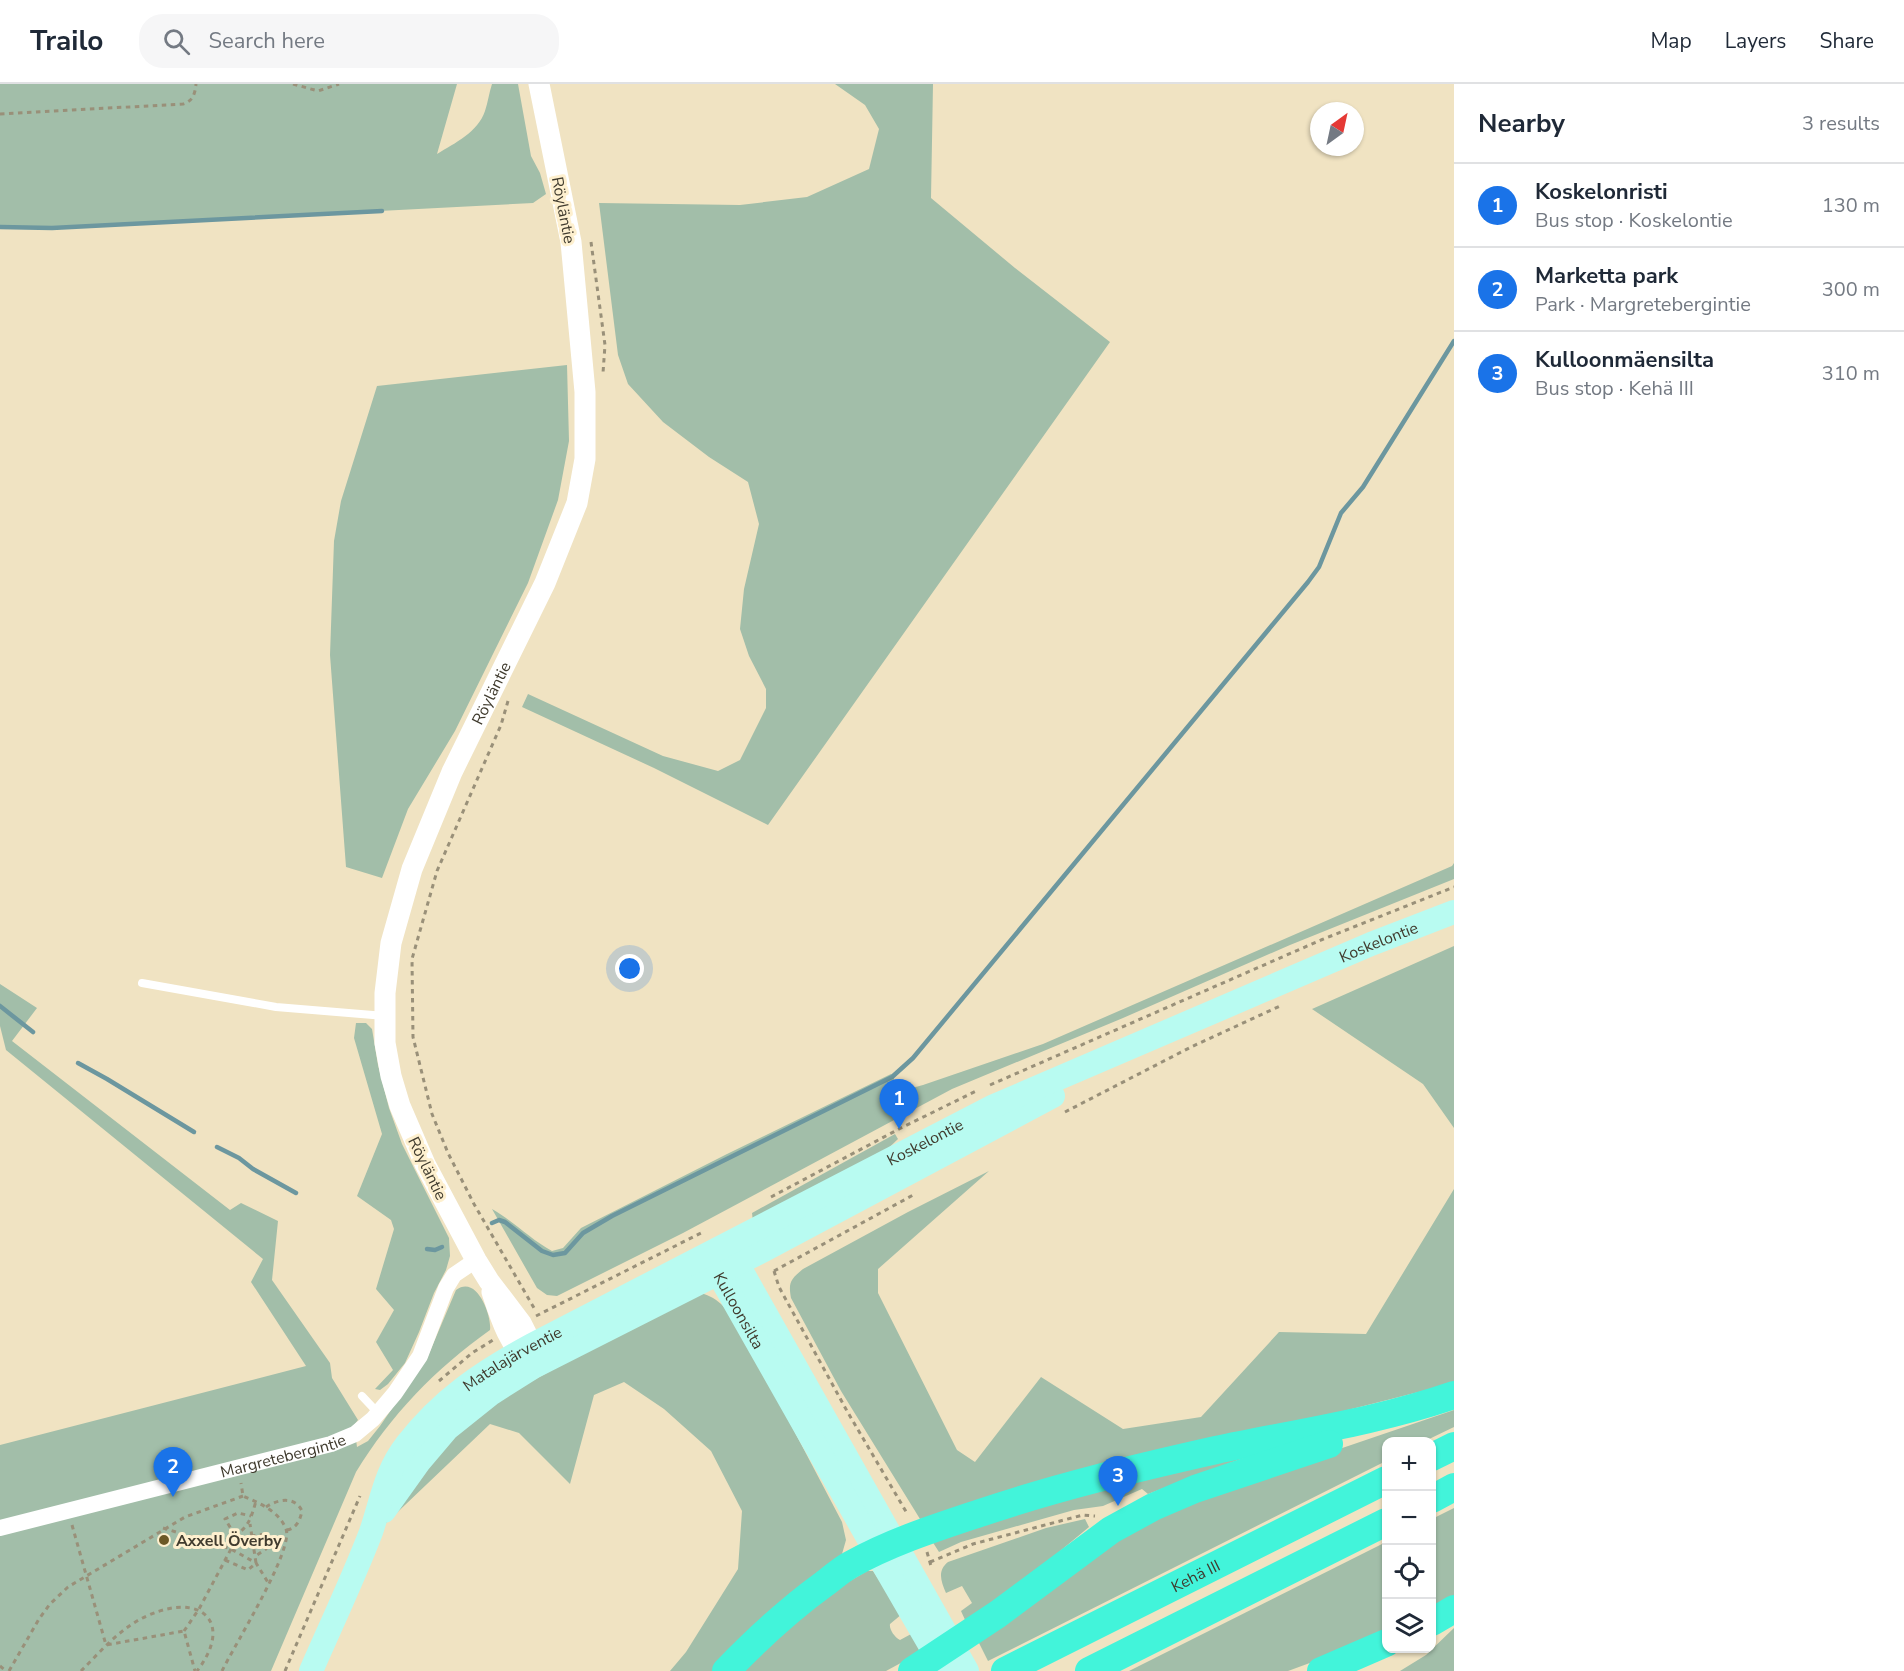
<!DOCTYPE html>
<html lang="en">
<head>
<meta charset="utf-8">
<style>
  body { margin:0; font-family:"Nunito Sans",sans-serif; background:#f6f6f7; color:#1f2937 }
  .controls { position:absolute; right:18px; bottom:18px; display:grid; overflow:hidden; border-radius:12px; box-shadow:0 2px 4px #0004 }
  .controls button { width:54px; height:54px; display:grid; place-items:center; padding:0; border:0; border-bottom:2px solid #e0e1e3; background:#fff; color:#1f2937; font:30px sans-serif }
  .compass { position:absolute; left:1310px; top:18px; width:54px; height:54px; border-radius:50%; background:#fff; box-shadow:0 2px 4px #0004; rotate:33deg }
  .you { position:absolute; left:630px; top:885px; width:21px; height:21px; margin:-15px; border:4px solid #fff; border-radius:50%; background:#1a73e8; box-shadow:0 0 0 9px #1a73e833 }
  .badge { display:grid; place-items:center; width:39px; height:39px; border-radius:50%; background:#1a73e8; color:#fff; font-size:20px; font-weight:700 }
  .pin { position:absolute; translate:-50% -50px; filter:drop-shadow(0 2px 3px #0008) }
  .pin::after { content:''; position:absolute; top:32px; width:21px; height:18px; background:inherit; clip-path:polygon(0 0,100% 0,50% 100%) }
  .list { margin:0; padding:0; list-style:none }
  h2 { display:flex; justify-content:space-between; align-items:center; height:78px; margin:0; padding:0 24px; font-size:26px }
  h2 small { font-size:20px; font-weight:400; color:#747a83 }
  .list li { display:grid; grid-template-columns:39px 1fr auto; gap:18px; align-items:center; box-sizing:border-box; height:84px; padding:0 24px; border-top:2px solid #e0e1e3 }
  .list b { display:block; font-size:22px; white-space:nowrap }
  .list p { margin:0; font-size:20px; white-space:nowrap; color:#747a83 }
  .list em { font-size:20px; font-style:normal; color:#747a83 }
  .icon { flex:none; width:33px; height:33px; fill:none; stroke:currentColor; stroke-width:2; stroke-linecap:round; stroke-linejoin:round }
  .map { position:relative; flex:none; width:1454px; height:1587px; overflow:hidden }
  header { display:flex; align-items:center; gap:36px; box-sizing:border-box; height:84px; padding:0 30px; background:#fff; border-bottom:2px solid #e0e1e3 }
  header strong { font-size:28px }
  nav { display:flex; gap:33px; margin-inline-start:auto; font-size:21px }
  .search { width:420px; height:54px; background:#f6f6f7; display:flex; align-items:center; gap:15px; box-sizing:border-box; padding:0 21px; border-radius:24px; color:#747a83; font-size:22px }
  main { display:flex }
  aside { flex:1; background:#fff }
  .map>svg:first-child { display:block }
  .green { fill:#a2bea9 }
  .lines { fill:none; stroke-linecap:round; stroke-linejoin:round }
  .stream { stroke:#6c979f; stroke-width:4.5 }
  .path { stroke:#999079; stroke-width:3; stroke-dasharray:4.5 4.5; stroke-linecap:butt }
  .service { stroke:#fff; stroke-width:8 }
  .minor { stroke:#fff; stroke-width:16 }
  .tertiary { stroke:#fff; stroke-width:21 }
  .secondary { stroke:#b8fbf1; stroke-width:24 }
  .trunk { stroke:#42f4da; stroke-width:28 }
  .poi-dot { fill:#6c5927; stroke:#fef0cf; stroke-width:2 }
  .labels { text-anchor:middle; stroke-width:6; stroke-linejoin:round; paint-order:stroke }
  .street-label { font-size:16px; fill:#403b2e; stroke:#fef0cf }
  .poi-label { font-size:16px; font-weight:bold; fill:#403b2e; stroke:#fef0cf; text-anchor:start }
</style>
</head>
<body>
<header>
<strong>Trailo</strong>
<div class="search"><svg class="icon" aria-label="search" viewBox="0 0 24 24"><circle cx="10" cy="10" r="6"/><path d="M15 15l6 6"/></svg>Search here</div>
<nav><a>Map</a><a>Layers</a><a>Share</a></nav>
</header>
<main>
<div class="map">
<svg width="1454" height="1587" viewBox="0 0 1454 1587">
  <rect width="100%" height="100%" fill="#f0e3c2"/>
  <!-- green -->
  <g class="green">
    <path d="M0,0H457L437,70C455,59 478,48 485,27C488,18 489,9 492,0H518L531,72L540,89L546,110L533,119L52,144L0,143Z"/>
    <polygon points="835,0 933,0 931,114 1015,184 1110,258 768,741 654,684 522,623 528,610 663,672 718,687 740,676 766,624 766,605 749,572 740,545 744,505 759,440 748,398 709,373 663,338 628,300 618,271 599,119 740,121 807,113 869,85 879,45 865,21"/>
    <polygon points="567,281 569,357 558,416 528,499 455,647 408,725 382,794 346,783 330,571 334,457 341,417 377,302"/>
    <path d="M1454,779V795L1290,861L1123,934L952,1005L683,1149L557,1212L547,1211L537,1204L492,1125C513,1137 530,1155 552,1167L563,1164L581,1144L727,1070L891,990L901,1007L923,1001L1043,960L1452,782Z"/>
    <polygon points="1454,862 1454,1044 1423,1000 1312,925"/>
    <path d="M0,900L37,924L12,957L230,1126L241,1119L278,1137L272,1196L330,1279L332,1294L358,1336L354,1341L357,1363L368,1357L380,1342L428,1272L456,1206C477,1190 492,1232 490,1246C435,1285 391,1331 356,1388L271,1587H0V1361L306,1282L251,1198L263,1175L6,966L0,942Z"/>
    <polygon points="356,939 366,939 372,945 378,981 389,1024 402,1060 449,1154 450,1172 446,1186 434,1209 419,1248 405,1279 388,1300 380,1306 375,1305 393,1286 376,1258 394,1226 376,1205 394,1145 391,1136 357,1112 382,1050 354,954"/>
    <polygon points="895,1050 898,1055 877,1075 753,1138 752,1129"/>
    <path d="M989,1087L878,1185V1209L957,1366L975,1378L1041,1293L1123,1345L1201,1333L1279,1248L1366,1250L1454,1105V1299L920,1435L841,1307L791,1214C788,1198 791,1195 803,1185L908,1128Z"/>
    <path d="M695,1208C719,1212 725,1224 739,1242L842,1438L846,1456L842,1470L763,1534L712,1587H670L686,1568L738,1485L742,1427L711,1367L664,1325L624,1298L594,1311L570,1400L519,1349L490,1340L384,1441L433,1369L479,1326Z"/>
    <polygon points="1454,1326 1454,1343 1425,1357 1386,1358 1386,1377 988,1577 977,1555 1142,1439 1307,1376"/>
    <polygon points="1254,1370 1148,1410 1142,1405 1103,1422 1074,1426 961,1458 939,1468 932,1457 1078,1411"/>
    <polygon points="1454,1424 1454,1513 1432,1526 1432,1435"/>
    <path d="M1085,1435L1089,1443L1030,1492L966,1538L961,1527L972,1519L962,1502L946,1509C941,1497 937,1487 948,1478L1046,1444Z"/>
    <polygon points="1386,1458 1386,1551 1288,1587 1129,1587"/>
    <path d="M867,1487H873L902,1530L890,1540C889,1545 894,1553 900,1556L913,1549L921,1568L886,1587H739L799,1527Z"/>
    <polygon points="1454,1544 1454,1587 1400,1587 1426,1571"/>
  </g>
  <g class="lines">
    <!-- stream -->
    <g class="stream">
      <polyline points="0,143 52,144 382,127"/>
      <polyline points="0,922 33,948"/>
      <polyline points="78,979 107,995 194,1048"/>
      <polyline points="217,1063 239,1074 253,1085 296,1109"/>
      <polyline points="492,1139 499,1136 505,1138 542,1167 553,1171 565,1169 583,1149 612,1132 892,993 913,974 1308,498 1319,483 1341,429 1363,403 1454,257"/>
      <polyline points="427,1165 435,1166 442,1163"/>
    </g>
    <!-- path -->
    <g class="path">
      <polyline points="293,0 318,7 339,0"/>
      <path d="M0,30L183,20C193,17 195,10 196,0"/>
      <polyline points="591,158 605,261 603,289"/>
      <polyline points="508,617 501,641 437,787 412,875 413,953 432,1030 448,1069 474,1120 534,1224"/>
      <polyline points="990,1001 1321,856 1454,803"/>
      <polyline points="1065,1028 1191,963 1280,922"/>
      <polyline points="771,1113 899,1045 976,1007"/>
      <polyline points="774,1187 915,1110"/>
      <polyline points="774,1187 779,1203 847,1327 908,1431"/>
      <polyline points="536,1232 701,1149"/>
      <polyline points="439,1297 472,1269 493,1256"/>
      <path d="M266,1423C278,1415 295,1412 302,1427C300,1436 297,1444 287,1446"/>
      <polyline points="72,1441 106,1561 184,1547 195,1587"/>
      <polyline points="163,1444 231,1465 256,1479 269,1500"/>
      <polyline points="235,1451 225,1435 238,1429 251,1432"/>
      <polyline points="251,1452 266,1450 266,1465 254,1473"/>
      <path d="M218,1460C244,1447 248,1446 256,1417"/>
      <polyline points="927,1468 931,1482"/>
      <polyline points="225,1476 248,1486 256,1479 250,1440"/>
      <polyline points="930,1478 973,1460 1083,1431 1095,1432"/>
      <polyline points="184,1547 199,1525 231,1465"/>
      <polyline points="0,1582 6,1587"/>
      <polyline points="9,1587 39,1535 50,1520 68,1503 185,1433 243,1412"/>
      <path d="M81,1587C101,1567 122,1542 149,1531C202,1508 234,1539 197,1587"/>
      <path d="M222,1587C234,1562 294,1466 286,1445C279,1427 259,1419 243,1412L241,1399"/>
      <polyline points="285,1587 360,1412"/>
    </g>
    <!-- service -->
    <g class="service">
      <polyline points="142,899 276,923 385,932"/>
      <polyline points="362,1312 378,1329"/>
    </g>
    <!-- minor -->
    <path class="minor" id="s1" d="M0,1444L331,1360L355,1350L373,1335L395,1309L420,1272L446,1204L454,1191L476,1176"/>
    <!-- tertiary -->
    <g class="tertiary">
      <path d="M492,1208C501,1235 509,1261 530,1280"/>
      <path id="s2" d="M532,1276V1261L521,1239L489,1197L476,1176L425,1080L400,1022L391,992L385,959V909L391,859L412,785L452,688L545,499L577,419L585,375V308L571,158L539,0"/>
    </g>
    <!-- secondary -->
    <g class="secondary">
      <polyline points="725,1170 737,1179 967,1587"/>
      <path id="s3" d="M718,1174V1189L876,1468L945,1587"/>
      <polyline points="384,1427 419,1378 447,1345 492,1309 533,1283 762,1167 1053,1012"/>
      <path id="s4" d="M311,1587C331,1541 353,1495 371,1448C382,1416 385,1388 407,1360C442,1315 482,1288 532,1261L994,1022L1371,860L1454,828"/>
    </g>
    <!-- trunk -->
    <g class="trunk">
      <polyline points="1432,1373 1454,1362"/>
      <polyline points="1432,1415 1454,1403"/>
      <polyline points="1432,1538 1454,1525"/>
      <path d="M726,1587C757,1555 788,1526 824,1500C832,1494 841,1486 850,1481C891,1458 935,1444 980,1429C1057,1403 1136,1384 1216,1366C1296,1349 1376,1338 1454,1311"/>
      <polyline points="912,1587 998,1530 1111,1446 1153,1423 1195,1405 1329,1360"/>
      <path id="s5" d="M1005,1587L1386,1396"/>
      <polyline points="1089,1587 1386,1438"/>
      <polyline points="1321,1587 1386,1559"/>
    </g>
  </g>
  <!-- markers -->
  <circle class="poi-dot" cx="164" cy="1456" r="6"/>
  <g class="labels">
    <!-- street labels -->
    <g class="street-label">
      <text transform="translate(564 126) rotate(79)" y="6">Röyläntie</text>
      <text dy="6" stroke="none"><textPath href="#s2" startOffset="724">Röyläntie</textPath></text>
      <text dy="6" stroke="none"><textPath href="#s4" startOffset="1346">Koskelontie</textPath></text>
      <text dy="6" stroke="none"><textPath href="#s4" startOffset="850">Koskelontie</textPath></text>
      <text transform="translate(428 1084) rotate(64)" y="6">Röyläntie</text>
      <text dy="6" stroke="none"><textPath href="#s3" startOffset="58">Kulloonsilta</textPath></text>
      <text dy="6" stroke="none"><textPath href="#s4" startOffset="384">Matalajärventie</textPath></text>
      <text dy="6" stroke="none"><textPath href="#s1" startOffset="292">Margretebergintie</textPath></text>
      <text dy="6" stroke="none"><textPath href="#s5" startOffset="213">Kehä III</textPath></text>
    </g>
    <!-- poi labels -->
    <g class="poi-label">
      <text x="176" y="1462">Axxell Överby</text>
    </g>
  </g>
</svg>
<div class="controls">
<button>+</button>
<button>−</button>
<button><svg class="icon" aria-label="locate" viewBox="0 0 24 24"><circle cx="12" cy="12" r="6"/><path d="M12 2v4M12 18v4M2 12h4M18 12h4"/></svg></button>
<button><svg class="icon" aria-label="layers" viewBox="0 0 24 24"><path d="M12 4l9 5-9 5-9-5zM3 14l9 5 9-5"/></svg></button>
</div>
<svg class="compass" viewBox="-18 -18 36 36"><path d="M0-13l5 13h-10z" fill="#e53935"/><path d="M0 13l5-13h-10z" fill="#747a83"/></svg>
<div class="you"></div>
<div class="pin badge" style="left:899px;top:1045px">1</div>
<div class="pin badge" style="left:173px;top:1413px">2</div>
<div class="pin badge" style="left:1118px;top:1422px">3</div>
</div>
<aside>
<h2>Nearby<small>3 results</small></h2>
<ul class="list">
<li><span class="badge">1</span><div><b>Koskelonristi</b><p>Bus stop · Koskelontie</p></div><em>130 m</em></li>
<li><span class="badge">2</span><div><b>Marketta park</b><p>Park · Margretebergintie</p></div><em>300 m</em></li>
<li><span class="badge">3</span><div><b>Kulloonmäensilta</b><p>Bus stop · Kehä III</p></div><em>310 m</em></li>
</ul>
</aside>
</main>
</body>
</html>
